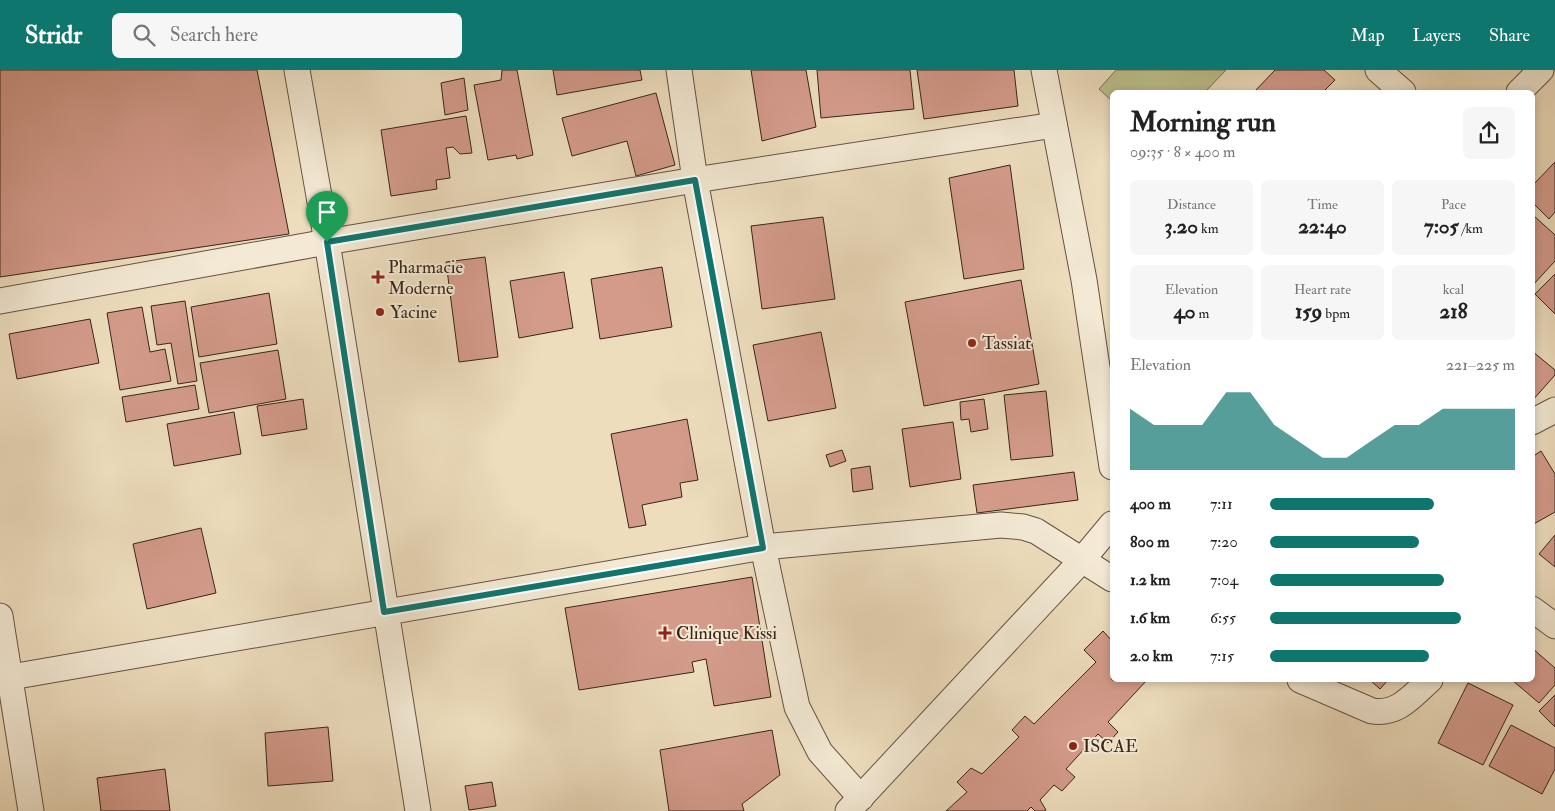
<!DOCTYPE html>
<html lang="en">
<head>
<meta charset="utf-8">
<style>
  :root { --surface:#fff; --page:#f6f6f6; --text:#222; --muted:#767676; --accent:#0f766e }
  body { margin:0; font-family:"IM FELL Double Pica",serif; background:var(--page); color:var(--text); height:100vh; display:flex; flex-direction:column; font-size:19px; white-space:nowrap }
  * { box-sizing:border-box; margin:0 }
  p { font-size:16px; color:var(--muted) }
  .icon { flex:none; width:28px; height:28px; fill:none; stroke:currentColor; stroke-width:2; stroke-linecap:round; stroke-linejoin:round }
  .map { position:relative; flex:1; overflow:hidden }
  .side { position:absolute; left:1110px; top:20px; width:425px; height:592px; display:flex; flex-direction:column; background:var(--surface); border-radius:8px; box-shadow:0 2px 8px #0003 }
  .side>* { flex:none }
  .pin { position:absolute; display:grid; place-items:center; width:42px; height:42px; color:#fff; margin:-51px -21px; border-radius:50% 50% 50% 0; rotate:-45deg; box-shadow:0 0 5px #0007 }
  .pin .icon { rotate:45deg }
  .round { display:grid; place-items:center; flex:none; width:52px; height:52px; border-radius:8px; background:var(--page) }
  .summary { display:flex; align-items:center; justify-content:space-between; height:85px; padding:0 20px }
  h1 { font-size:28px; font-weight:800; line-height:38px }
  .stats { display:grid; grid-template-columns:repeat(3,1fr); gap:8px; height:85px; padding:5px 20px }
  .stats div { display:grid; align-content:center; border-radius:8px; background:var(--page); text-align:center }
  .stats b { font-size:21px; font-weight:800 }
  .stats small { font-size:14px; font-weight:400 }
  .stats p { font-size:14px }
  .chart { height:140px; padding:10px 20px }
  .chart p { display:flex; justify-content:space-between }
  .chart svg { width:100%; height:90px; margin-top:5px; fill:var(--accent); opacity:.7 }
  ul { padding:0 20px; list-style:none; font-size:16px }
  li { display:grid; grid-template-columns:80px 60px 1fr; align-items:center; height:38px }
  li i { height:12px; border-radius:6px; background:var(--accent) }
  header { display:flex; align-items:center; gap:30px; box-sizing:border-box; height:70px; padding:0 25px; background:var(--accent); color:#fff }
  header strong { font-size:24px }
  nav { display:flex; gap:28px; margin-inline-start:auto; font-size:18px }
  .search { width:350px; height:45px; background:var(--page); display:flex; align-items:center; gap:12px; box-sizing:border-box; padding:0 18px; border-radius:8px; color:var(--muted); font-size:19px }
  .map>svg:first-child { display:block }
  .pitch { fill:#bcc08e; stroke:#7a7254 }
  .building { fill:#d49b8b; stroke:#39251a }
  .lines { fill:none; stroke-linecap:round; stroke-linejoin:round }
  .minor-casing { stroke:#665343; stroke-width:27 }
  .minor { stroke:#f3e9d4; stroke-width:25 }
  .route-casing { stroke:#fff; stroke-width:10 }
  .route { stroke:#0f766e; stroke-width:6 }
  .poi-dot { fill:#8f2418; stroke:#f3e9d4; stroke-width:2 }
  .labels { text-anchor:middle; stroke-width:4; stroke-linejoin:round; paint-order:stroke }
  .poi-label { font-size:18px; fill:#39251a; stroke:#f3e9d4; text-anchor:start }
</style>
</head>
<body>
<header>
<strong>Stridr</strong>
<div class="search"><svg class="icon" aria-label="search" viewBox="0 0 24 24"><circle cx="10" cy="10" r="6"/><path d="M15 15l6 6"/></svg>Search here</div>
<nav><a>Map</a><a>Layers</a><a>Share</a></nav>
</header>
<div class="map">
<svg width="1555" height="741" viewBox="0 0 1555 741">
  <rect width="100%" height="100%" fill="#edddbd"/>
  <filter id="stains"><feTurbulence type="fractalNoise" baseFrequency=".004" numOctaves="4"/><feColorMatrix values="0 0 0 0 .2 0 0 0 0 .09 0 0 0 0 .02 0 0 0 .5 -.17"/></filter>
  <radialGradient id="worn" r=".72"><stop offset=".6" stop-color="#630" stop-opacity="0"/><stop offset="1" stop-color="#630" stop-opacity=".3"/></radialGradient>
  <path class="pitch" d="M 1116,0 L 1226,0 L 1205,22 L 1112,22 L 1112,31 L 1099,19 Z"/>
  <g class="building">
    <path d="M 0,0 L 257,0 L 289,164 L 0,207 Z"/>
    <path d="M 502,0 L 517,0 L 533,85 L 517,89 L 516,85 L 488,90 L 474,15 L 501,10 Z"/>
    <path d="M 553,0 L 640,0 L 642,10 L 557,25 Z"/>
    <path d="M 751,0 L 806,0 L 816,57 L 762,71 Z"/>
    <path d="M 817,0 L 910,0 L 914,39 L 821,48 Z"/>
    <path d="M 917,0 L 1014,0 L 1018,36 L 924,49 Z"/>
    <path d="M 1275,0 L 1324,0 L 1335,10 L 1323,22 L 1254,22 Z"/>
    <path d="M 464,8 L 468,40 L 445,45 L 441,13 Z"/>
    <path d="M 656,23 L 675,95 L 636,106 L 627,71 L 572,86 L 562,48 Z"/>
    <path d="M 466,46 L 472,83 L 460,84 L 453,77 L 446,78 L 450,108 L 436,110 L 437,119 L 391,126 L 381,60 Z"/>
    <path d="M 1555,92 L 1555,142 L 1549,149 L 1532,132 L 1532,116 Z"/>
    <path d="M 1010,95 L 1024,199 L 964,209 L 949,108 Z"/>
    <path d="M 1534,146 L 1555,165 L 1555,191 L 1532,216 Z"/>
    <path d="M 823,147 L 835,229 L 762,239 L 751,156 Z"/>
    <path d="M 485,187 L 498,287 L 459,292 L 446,192 Z"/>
    <path d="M 662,197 L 672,257 L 600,269 L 591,209 Z"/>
    <path d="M 564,202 L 573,258 L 519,268 L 510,211 Z"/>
    <path d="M 1555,204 L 1555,244 L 1535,224 Z"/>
    <path d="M 1021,210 L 1039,314 L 924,336 L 905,232 Z"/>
    <path d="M 269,223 L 277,274 L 199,287 L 191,237 Z"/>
    <path d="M 185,231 L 197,311 L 178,314 L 171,273 L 157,275 L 151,236 Z"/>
    <path d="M 142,237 L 150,282 L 165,279 L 171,311 L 120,320 L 107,243 Z"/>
    <path d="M 90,249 L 99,293 L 17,309 L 9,264 Z"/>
    <path d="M 821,262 L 836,338 L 768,351 L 753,275 Z"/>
    <path d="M 278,280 L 286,329 L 209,343 L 200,293 Z"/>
    <path d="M 1532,281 L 1555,300 L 1555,305 L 1532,331 Z"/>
    <path d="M 195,315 L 199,339 L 126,352 L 122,327 Z"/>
    <path d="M 1046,321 L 1053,386 L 1011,390 L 1004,325 Z"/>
    <path d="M 303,329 L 307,359 L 262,366 L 257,336 Z"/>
    <path d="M 984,329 L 988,359 L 971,362 L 969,349 L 961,350 L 960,332 Z"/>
    <path d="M 234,342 L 241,384 L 174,396 L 167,354 Z"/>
    <path d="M 687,349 L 698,410 L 680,413 L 682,427 L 642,435 L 646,455 L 629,458 L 611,364 Z"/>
    <path d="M 953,352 L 961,409 L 910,417 L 902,359 Z"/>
    <path d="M 842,380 L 846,391 L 830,397 L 826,385 Z"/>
    <path d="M 1541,381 L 1555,404 L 1555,442 L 1532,455 L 1532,387 Z"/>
    <path d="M 870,396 L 873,419 L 853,422 L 851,399 Z"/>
    <path d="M 1074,402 L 1078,430 L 977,443 L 973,415 Z"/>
    <path d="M 201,458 L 216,523 L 147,539 L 133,474 Z"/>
    <path d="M 1555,465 L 1555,497 L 1539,484 Z"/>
    <path d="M 752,507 L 771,627 L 714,636 L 706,589 L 692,592 L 694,602 L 579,620 L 565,538 Z"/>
    <path d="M 1103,561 L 1112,571 L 1112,610 L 1147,610 L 1108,652 L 1118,662 L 1108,673 L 1098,664 L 1066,699 L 1075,707 L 1062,721 L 1054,715 L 1040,730 L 1046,740 L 1044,741 L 1035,741 L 1031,737 L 1027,741 L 946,741 L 967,722 L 957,712 L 971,698 L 982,704 L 1019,667 L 1012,660 L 1025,646 L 1034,654 L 1096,592 L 1084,580 Z"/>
    <path d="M 1532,578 L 1555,598 L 1555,615 L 1539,633 L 1512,610 L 1532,610 Z"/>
    <path d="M 1370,610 L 1388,610 L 1380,619 Z"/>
    <path d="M 1468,613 L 1513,635 L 1483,695 L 1438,673 Z"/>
    <path d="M 1555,625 L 1555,657 L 1539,641 Z"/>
    <path d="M 1511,655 L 1555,678 L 1555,699 L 1542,724 L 1489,696 Z"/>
    <path d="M 328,657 L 333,711 L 268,716 L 265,663 Z"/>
    <path d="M 772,660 L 780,705 L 742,734 L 744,741 L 669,741 L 660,680 Z"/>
    <path d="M 165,699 L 170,741 L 101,741 L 97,708 Z"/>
    <path d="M 492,712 L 496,736 L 469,740 L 465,716 Z"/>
  </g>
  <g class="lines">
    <g class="minor-casing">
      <g id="minor">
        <path d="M 297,0 L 327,172 L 418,741"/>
        <path d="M 679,0 L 695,110 L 763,477 L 797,637 L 820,682 L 861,728"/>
        <path d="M 1044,0 L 1084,210 L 1112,397"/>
        <path d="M 1378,0 L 1403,22"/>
        <path d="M 1519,22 L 1541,0"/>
        <path d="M 0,231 L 327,172 L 695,110 L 1054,55"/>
        <path d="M 1532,352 L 1555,340"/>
        <path d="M 1532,539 L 1555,556"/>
        <path d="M 0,546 L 31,741"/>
        <path d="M 11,607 L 763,477 L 1001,455 L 1023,457 L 1036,461 L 1112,509"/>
        <path d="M 1300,610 L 1372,641 C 1398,645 1412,626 1430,610"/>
        <path d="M 848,741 L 1082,490 L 1112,454"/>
      </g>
    </g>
    <use href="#minor" class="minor"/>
  </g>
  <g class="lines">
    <g class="route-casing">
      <path id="route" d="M 695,110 L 763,478 L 384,542 L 327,172 Z"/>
    </g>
    <use href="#route" class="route"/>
  </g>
  <g class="poi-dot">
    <path d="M375.5 199.5h5v5h5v5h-5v5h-5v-5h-5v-5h5z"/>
    <circle cx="380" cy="242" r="5"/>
    <circle cx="972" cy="273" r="5"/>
    <path d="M662.5 555.5h5v5h5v5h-5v5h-5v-5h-5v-5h5z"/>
    <circle cx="1073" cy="676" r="5"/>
  </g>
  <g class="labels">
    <g class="poi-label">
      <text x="388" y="203">Pharmacie<tspan x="388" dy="21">Moderne</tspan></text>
      <text x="390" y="248">Yacine</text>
      <text x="982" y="279">Tassiat</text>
      <text x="676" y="569">Clinique Kissi</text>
      <text x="1083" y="682">ISCAE</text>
    </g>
  </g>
  <rect width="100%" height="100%" filter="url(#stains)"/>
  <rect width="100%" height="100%" fill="url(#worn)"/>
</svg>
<div class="pin" style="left:327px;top:172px;background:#1e9e55"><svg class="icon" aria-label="arrive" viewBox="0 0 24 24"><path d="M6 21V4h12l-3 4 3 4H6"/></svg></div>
<section class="side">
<div class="summary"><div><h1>Morning run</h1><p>09:35 · 8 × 400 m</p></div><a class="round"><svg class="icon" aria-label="share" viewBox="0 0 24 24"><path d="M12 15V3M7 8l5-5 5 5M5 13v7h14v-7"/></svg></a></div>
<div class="stats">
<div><p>Distance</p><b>3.20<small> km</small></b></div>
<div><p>Time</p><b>22:40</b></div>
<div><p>Pace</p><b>7:05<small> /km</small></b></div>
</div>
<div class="stats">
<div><p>Elevation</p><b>40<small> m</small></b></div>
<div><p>Heart rate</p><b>159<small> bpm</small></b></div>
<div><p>kcal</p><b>218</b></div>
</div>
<div class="chart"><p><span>Elevation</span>221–225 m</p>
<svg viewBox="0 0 160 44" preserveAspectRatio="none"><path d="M0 44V14L10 22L20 22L30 22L40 6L50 6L60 22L70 30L80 38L90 38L100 30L110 22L120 22L130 14L140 14L150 14L160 14V44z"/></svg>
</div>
<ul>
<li><b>400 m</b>7:11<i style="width:67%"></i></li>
<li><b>800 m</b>7:20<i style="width:61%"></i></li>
<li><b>1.2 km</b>7:04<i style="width:71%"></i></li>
<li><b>1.6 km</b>6:55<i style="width:78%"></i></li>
<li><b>2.0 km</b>7:15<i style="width:65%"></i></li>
</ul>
</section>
</div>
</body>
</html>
